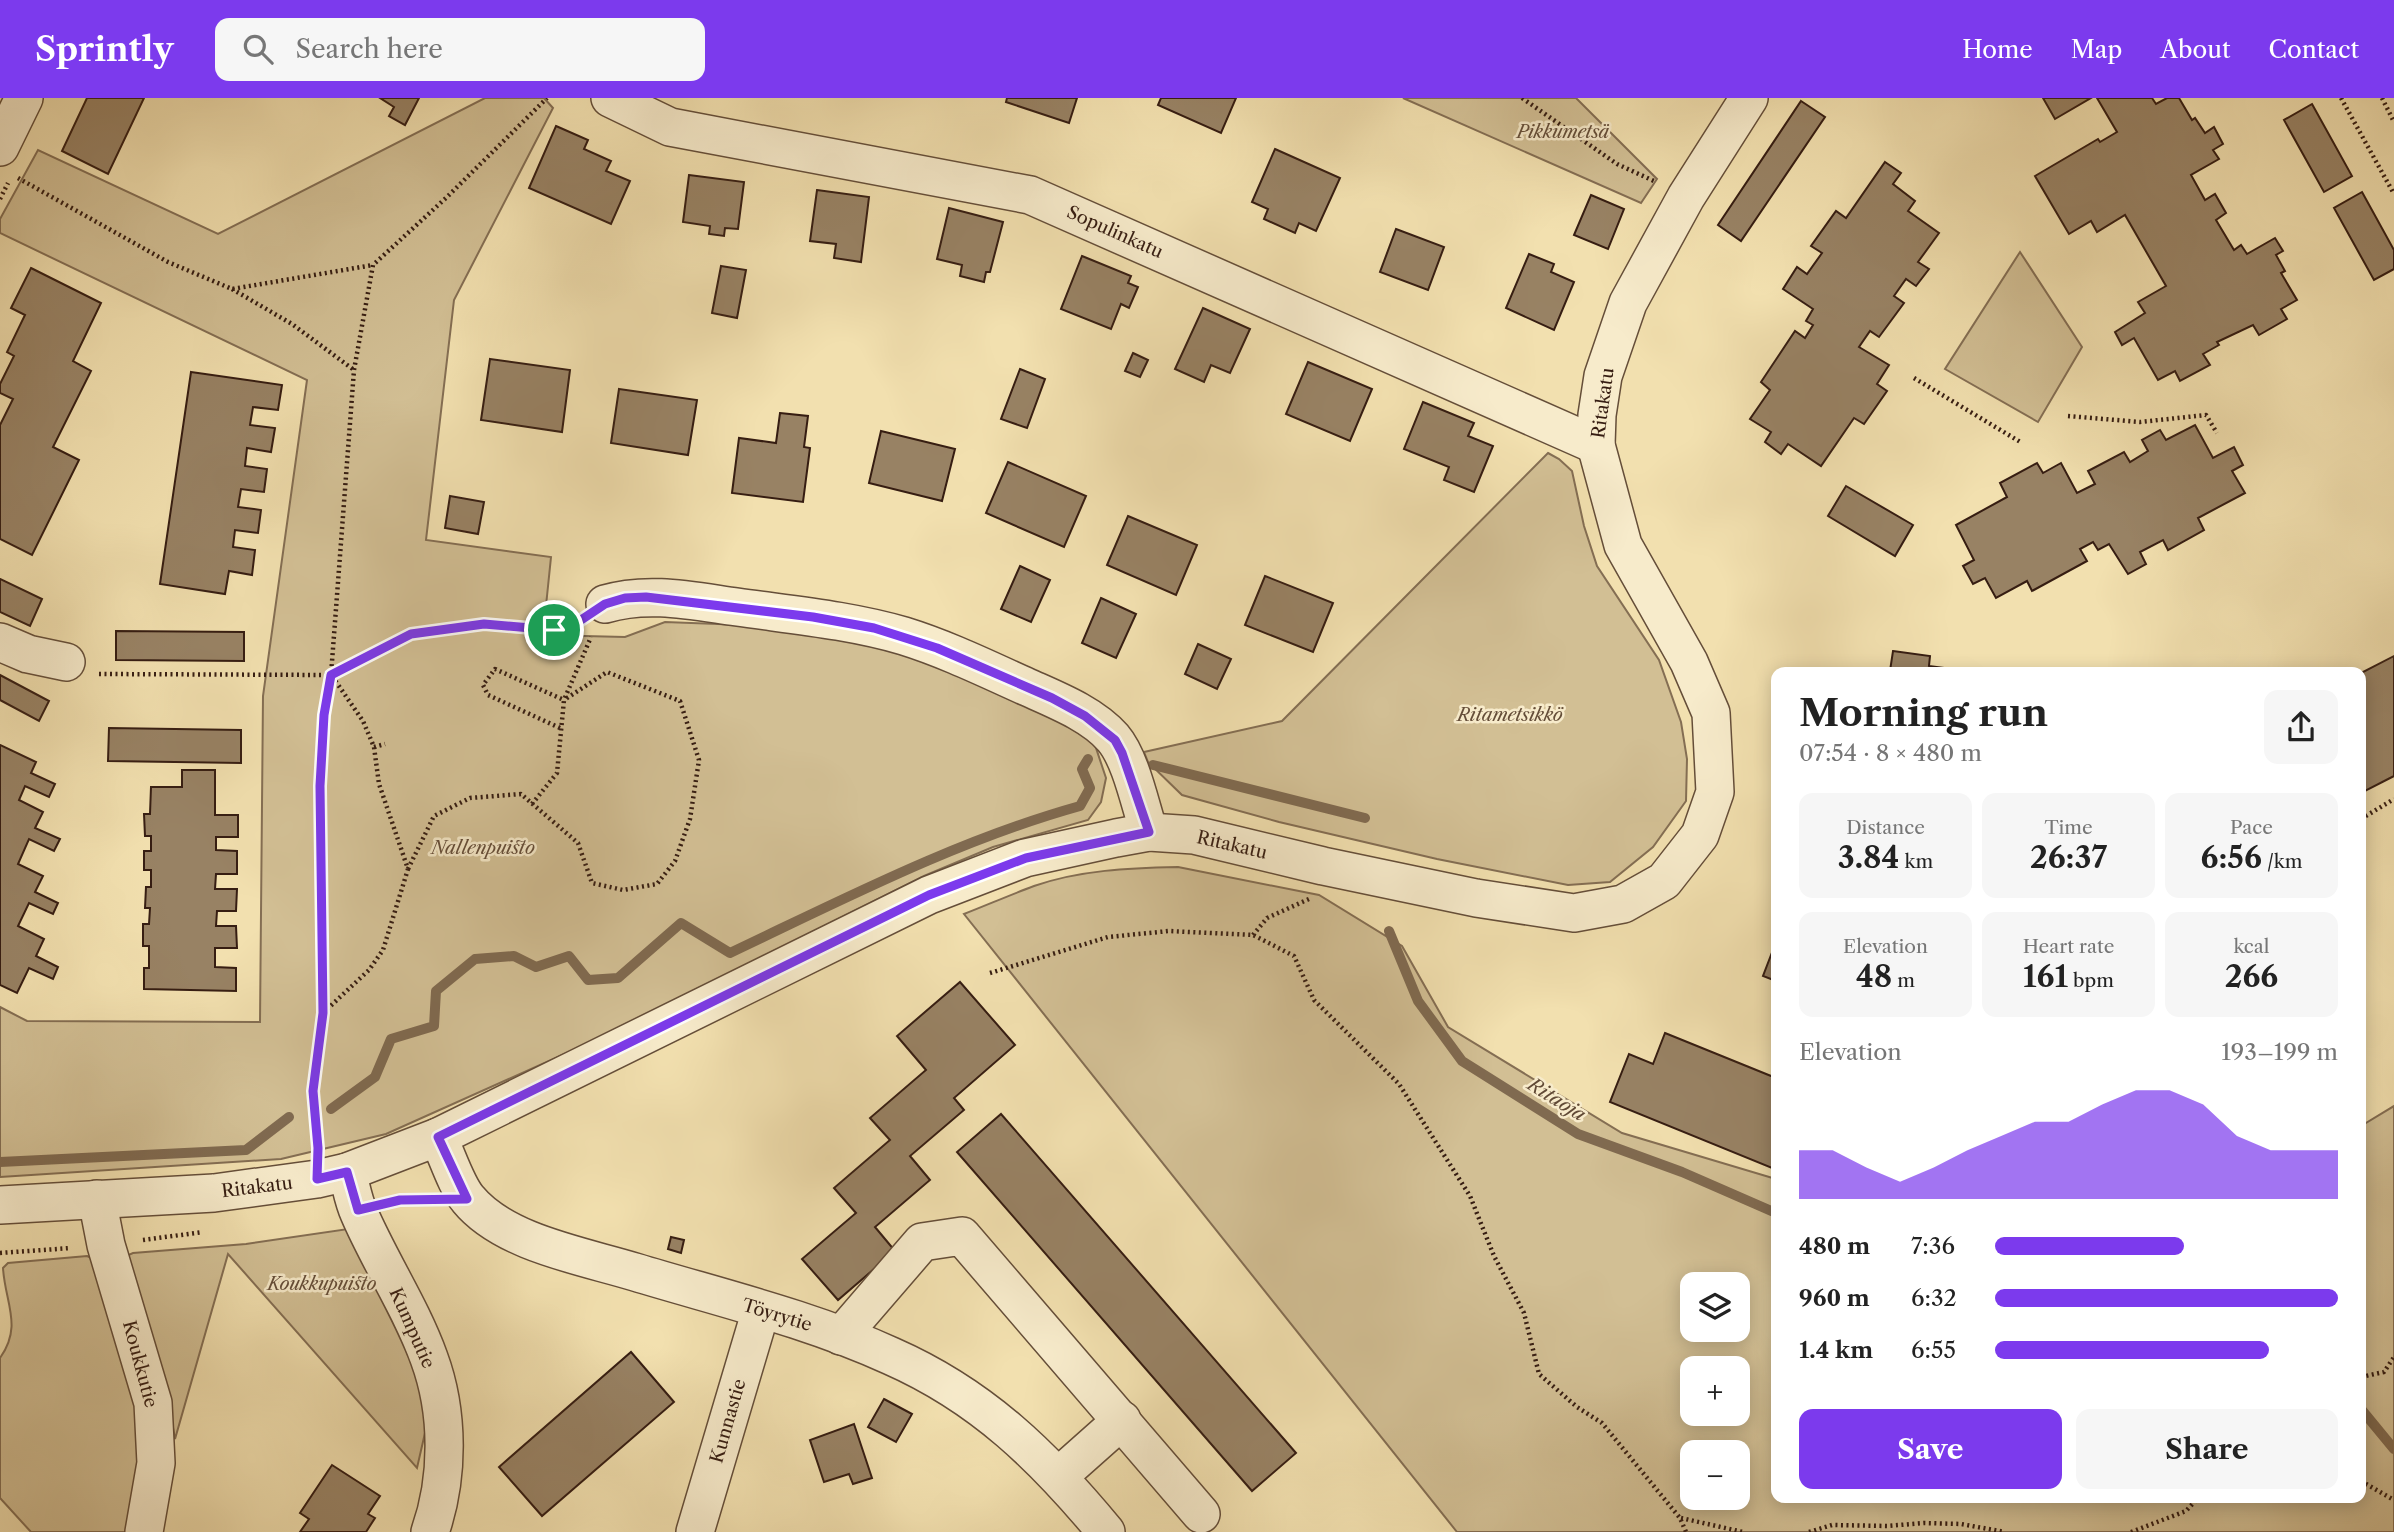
<!DOCTYPE html>
<html lang="en">
<head>
<meta charset="utf-8">
<style>
  :root { --surface:#fff; --page:#f6f6f6; --text:#222; --muted:#767676; --accent:#7c3aed }
  body { margin:0; font-family:"Libre Caslon Text",serif; background:var(--page); color:var(--text); height:100vh; display:flex; flex-direction:column; font-size:26px; white-space:nowrap }
  * { box-sizing:border-box; margin:0 }
  p { font-size:23px; color:var(--muted) }
  .icon { flex:none; width:38px; height:38px; fill:none; stroke:currentColor; stroke-width:2; stroke-linecap:round; stroke-linejoin:round }
  .map { position:relative; flex:1; overflow:hidden }
  .side { position:absolute; left:1771px; top:569px; width:595px; height:836px; display:flex; flex-direction:column; background:var(--surface); border-radius:14px; box-shadow:0 4px 18px #0003 }
  .side>* { flex:none }
  .tools { position:absolute; left:1680px; top:1174px; display:grid; gap:14px }
  .tools a { display:grid; place-items:center; width:70px; height:70px; border-radius:14px; background:var(--surface); box-shadow:0 4px 18px #0003; font-size:35px }
  .pin { position:absolute; display:grid; place-items:center; width:60px; height:60px; color:#fff; margin:-30px; border:4px solid #fff; border-radius:50%; box-shadow:0 2px 7px #0007 }
  .round { display:grid; place-items:center; flex:none; width:74px; height:74px; border-radius:14px; background:var(--page) }
  .headline { display:flex; align-items:center; justify-content:space-between; height:119px; padding:0 28px }
  h1 { font-size:38px; font-weight:800; line-height:52px }
  .figures { display:grid; grid-template-columns:repeat(3,1fr); gap:10px; height:119px; padding:7px 28px }
  .figures div { display:grid; align-content:center; border-radius:14px; background:var(--page); text-align:center }
  .figures b { font-size:30px; font-weight:800 }
  .figures small { font-size:19px; font-weight:400 }
  .figures p { font-size:19px }
  .chart { height:196px; padding:14px 28px }
  .chart p { display:flex; justify-content:space-between }
  .chart svg { width:100%; height:126px; margin-top:7px; fill:var(--accent); opacity:.7 }
  .cta { display:flex; gap:14px; margin-top:auto; padding:14px 28px }
  .cta a { flex:1; height:80px; border-radius:14px; background:var(--accent); color:#fff; font-size:28px; font-weight:800; line-height:80px; text-align:center }
  .cta a+a { background:var(--page); color:var(--text) }
  ul { padding:0 28px; list-style:none; font-size:23px }
  li { display:grid; grid-template-columns:112px 84px 1fr; align-items:center; height:52px }
  li i { height:18px; border-radius:9px; background:var(--accent) }
  header { display:flex; align-items:center; gap:42px; box-sizing:border-box; height:98px; padding:0 35px; background:var(--accent); color:#fff }
  header strong { font-size:33px }
  nav { display:flex; gap:38px; margin-inline-start:auto; font-size:24px }
  .search { width:490px; height:63px; background:var(--page); display:flex; align-items:center; gap:18px; box-sizing:border-box; padding:0 24px; border-radius:14px; color:var(--muted); font-size:26px }
  .map>svg:first-child { display:block }
  .green { fill:#d2bf94; stroke:#846e53; stroke-width:2; fill-rule:evenodd }
  .lines { fill:none; stroke-linecap:round; stroke-linejoin:round }
  .stream { stroke:#806a50; stroke-width:10 }
  .building { fill:#988264; stroke:#361d12; stroke-width:2 }
  .minor-casing { stroke:#654e39; stroke-width:40 }
  .path { stroke:#361d12; stroke-width:4.5; stroke-dasharray:2 3.5; stroke-linecap:butt }
  .minor { stroke:#f7ebcb; stroke-width:37 }
  .route-casing { stroke:#fff; stroke-width:14 }
  .route { stroke:#7c3aed; stroke-width:9 }
  .labels { text-anchor:middle; stroke-width:5; stroke-linejoin:round; paint-order:stroke }
  .park-label { font-size:18px; font-style:italic; fill:#654e39; stroke:#f7ebcb }
  .street-label { font-size:18px; fill:#361d12; stroke:#f7ebcb }
  .water-label { font-size:19px; font-style:italic; fill:#614a36; stroke:#f7ebcb }
</style>
</head>
<body>
<header>
<strong>Sprintly</strong>
<div class="search"><svg class="icon" aria-label="search" viewBox="0 0 24 24"><circle cx="10" cy="10" r="6"/><path d="M15 15l6 6"/></svg>Search here</div>
<nav><a>Home</a><a>Map</a><a>About</a><a>Contact</a></nav>
</header>
<div class="map">
<svg width="2394" height="1434" viewBox="0 0 2394 1434">
  <rect width="100%" height="100%" fill="#f2e0af"/>
  <filter id="stains"><feTurbulence type="fractalNoise" baseFrequency=".00286" numOctaves="4"/><feColorMatrix values="0 0 0 0 .2 0 0 0 0 .09 0 0 0 0 .02 0 0 0 .5 -.17"/></filter>
  <radialGradient id="worn" r=".72"><stop offset=".6" stop-color="#630" stop-opacity="0"/><stop offset="1" stop-color="#630" stop-opacity=".3"/></radialGradient>
  <g class="green">
    <path d="M 485,0 L 544,0 L 553,10 L 454,202 L 426,442 L 551,459 L 543,537 L 625,539 L 665,524 L 771,528 L 879,549 L 956,573 L 1039,612 L 1094,644 L 1106,680 L 1101,704 L 1088,722 L 993,749 L 924,778 L 618,932 L 386,1036 L 281,1061 L 0,1079 L 0,909 L 27,923 L 260,924 L 263,598 L 307,282 L 0,135 L 0,121 L 38,52 L 218,136 Z"/>
    <path d="M 1403,0 L 1576,0 L 1657,81 L 1641,105 Z"/>
    <path d="M 2020,154 L 2082,249 L 2038,324 L 1945,271 Z"/>
    <path d="M 1548,355 L 1559,361 L 1572,373 L 1584,428 L 1597,468 L 1659,562 L 1681,624 L 1687,661 L 1686,703 L 1653,749 L 1610,784 L 1568,787 L 1437,761 L 1279,724 L 1182,697 L 1148,664 L 1144,654 L 1282,623 Z"/>
    <path d="M 1178,769 L 1319,797 L 1402,848 L 1448,929 L 1622,1035 L 1776,1081 L 1776,1400 L 2361,1400 L 2361,1028 L 2394,1008 L 2394,1434 L 1457,1434 L 964,816 C 987,807 1010,797 1034,788 C 1080,772 1129,770 1178,769 ZM 1692,1186 L 1738,1186 L 1738,1232 L 1692,1232 ZM 1738,1270 L 1738,1316 L 1692,1316 L 1692,1270 ZM 1738,1354 L 1738,1400 L 1692,1400 L 1692,1354 Z"/>
    <path d="M 348,1131 L 397,1217 L 430,1313 L 417,1370 L 228,1156 L 175,1341 L 165,1284 L 124,1159 L 133,1155 L 246,1146 Z"/>
    <path d="M 87,1158 L 94,1161 L 130,1272 L 141,1349 L 131,1434 L 31,1434 L 0,1400 L 0,1260 C 23,1228 5,1205 3,1170 L 8,1165 Z"/>
  </g>
  <g class="lines">
    <g class="stream">
      <path d="M 1153,667 L 1365,720"/>
      <path d="M 1389,833 L 1418,903 L 1462,963 L 1578,1036 L 1682,1074 L 1776,1115"/>
      <path d="M 331,1011 L 375,979 L 391,941 L 434,928 L 436,893 L 475,861 L 514,858 L 536,869 L 569,858 L 588,882 L 618,880 L 681,825 L 730,855 C 844,801 958,742 1080,708 L 1090,690 L 1082,671 L 1088,661"/>
      <path d="M 0,1064 L 246,1052 L 289,1019"/>
      <path d="M 2361,1311 L 2394,1351"/>
    </g>
  </g>
  <g class="building">
    <path d="M 87,0 L 144,0 L 108,76 L 62,53 Z"/>
    <path d="M 380,0 L 419,0 L 405,27 L 389,18 L 394,9 Z"/>
    <path d="M 1007,0 L 1077,0 L 1069,25 L 1006,4 Z"/>
    <path d="M 1161,0 L 1236,0 L 1221,35 L 1158,7 Z"/>
    <path d="M 2043,0 L 2091,0 L 2055,21 Z"/>
    <path d="M 2097,0 L 2152,0 L 2156,6 L 2167,0 L 2179,0 L 2192,22 L 2195,20 L 2205,35 L 2214,29 L 2223,46 L 2213,52 L 2219,61 L 2191,77 L 2205,102 L 2215,96 L 2226,115 L 2216,122 L 2234,152 L 2241,147 L 2247,156 L 2275,140 L 2283,153 L 2276,157 L 2285,173 L 2281,175 L 2297,202 L 2281,211 L 2287,221 L 2259,237 L 2253,227 L 2217,244 L 2219,247 L 2203,256 L 2210,267 L 2180,283 L 2175,273 L 2158,282 L 2134,240 L 2122,247 L 2115,234 L 2145,215 L 2138,204 L 2166,188 L 2125,117 L 2097,134 L 2091,123 L 2069,136 L 2035,78 L 2098,41 L 2100,44 L 2117,34 Z"/>
    <path d="M 1801,3 L 1825,19 L 1741,143 L 1718,127 Z"/>
    <path d="M 2312,6 L 2352,78 L 2324,94 L 2284,22 Z"/>
    <path d="M 556,28 L 588,42 L 584,51 L 611,63 L 606,73 L 630,83 L 611,126 L 529,90 Z"/>
    <path d="M 1275,51 L 1340,80 L 1316,133 L 1299,125 L 1295,135 L 1264,121 L 1268,111 L 1252,104 Z"/>
    <path d="M 1885,64 L 1901,75 L 1893,86 L 1915,103 L 1908,113 L 1939,135 L 1918,164 L 1929,171 L 1916,188 L 1906,181 L 1894,198 L 1904,205 L 1879,239 L 1870,233 L 1859,249 L 1889,267 L 1877,286 L 1887,293 L 1864,326 L 1854,320 L 1821,368 L 1788,346 L 1781,356 L 1765,344 L 1771,334 L 1750,321 L 1770,292 L 1761,284 L 1795,233 L 1805,240 L 1813,227 L 1806,223 L 1813,211 L 1783,191 L 1797,169 L 1807,176 L 1822,155 L 1811,148 L 1836,113 L 1846,120 Z"/>
    <path d="M 689,77 L 744,84 L 738,131 L 725,130 L 724,138 L 709,136 L 710,128 L 683,124 Z"/>
    <path d="M 817,92 L 869,99 L 861,164 L 834,160 L 836,146 L 810,143 Z"/>
    <path d="M 2362,94 L 2394,152 L 2394,171 L 2374,182 L 2334,110 Z"/>
    <path d="M 1591,97 L 1624,111 L 1608,151 L 1574,137 Z"/>
    <path d="M 949,110 L 1003,124 L 990,174 L 986,174 L 984,184 L 960,178 L 962,167 L 937,161 Z"/>
    <path d="M 1396,131 L 1444,149 L 1428,192 L 1380,174 Z"/>
    <path d="M 1529,156 L 1554,166 L 1551,174 L 1574,184 L 1554,232 L 1506,210 Z"/>
    <path d="M 1082,158 L 1131,178 L 1128,185 L 1138,189 L 1129,210 L 1121,206 L 1111,231 L 1061,211 Z"/>
    <path d="M 721,168 L 746,172 L 737,220 L 712,215 Z"/>
    <path d="M 31,170 L 101,205 L 73,263 L 91,273 L 53,349 L 79,362 L 32,457 L 0,441 L 0,327 L 13,301 L 0,295 L 0,286 L 14,258 L 7,254 L 25,217 L 11,210 Z"/>
    <path d="M 1203,210 L 1250,231 L 1230,275 L 1211,267 L 1204,284 L 1175,271 Z"/>
    <path d="M 1133,255 L 1148,262 L 1140,279 L 1125,273 Z"/>
    <path d="M 490,261 L 570,272 L 562,334 L 481,322 Z"/>
    <path d="M 1308,264 L 1372,291 L 1350,343 L 1286,316 Z"/>
    <path d="M 1020,271 L 1045,281 L 1027,330 L 1001,321 Z"/>
    <path d="M 191,274 L 282,287 L 278,312 L 253,309 L 250,327 L 275,330 L 271,354 L 247,350 L 245,368 L 267,371 L 264,394 L 241,391 L 238,409 L 261,412 L 258,435 L 235,432 L 233,449 L 255,452 L 252,477 L 229,473 L 225,496 L 160,486 Z"/>
    <path d="M 619,291 L 697,302 L 688,357 L 611,345 Z"/>
    <path d="M 1423,304 L 1474,325 L 1468,338 L 1493,348 L 1474,394 L 1444,382 L 1449,369 L 1404,351 Z"/>
    <path d="M 780,315 L 808,318 L 804,349 L 810,350 L 803,404 L 732,395 L 739,340 L 776,345 Z"/>
    <path d="M 2195,327 L 2213,360 L 2234,349 L 2243,367 L 2232,373 L 2245,395 L 2198,420 L 2204,432 L 2168,452 L 2163,442 L 2140,454 L 2146,466 L 2128,476 L 2109,446 L 2098,452 L 2093,444 L 2080,451 L 2087,463 L 2032,493 L 2027,483 L 1996,500 L 1985,480 L 1973,486 L 1963,468 L 1974,462 L 1956,427 L 2007,399 L 2000,385 L 2037,365 L 2043,375 L 2061,365 L 2077,395 L 2095,386 L 2088,373 L 2124,354 L 2130,364 L 2148,353 L 2142,342 L 2160,332 L 2166,342 Z"/>
    <path d="M 881,333 L 955,351 L 942,403 L 869,385 Z"/>
    <path d="M 1008,364 L 1086,398 L 1064,449 L 986,415 Z"/>
    <path d="M 1846,388 L 1913,427 L 1895,458 L 1828,418 Z"/>
    <path d="M 450,398 L 484,404 L 478,436 L 445,430 Z"/>
    <path d="M 1128,418 L 1197,447 L 1176,497 L 1107,467 Z"/>
    <path d="M 1020,468 L 1050,482 L 1031,524 L 1001,511 Z"/>
    <path d="M 1265,478 L 1333,505 L 1313,554 L 1245,527 Z"/>
    <path d="M 0,481 L 42,501 L 30,528 L 0,514 Z"/>
    <path d="M 1101,500 L 1136,516 L 1116,560 L 1082,545 Z"/>
    <path d="M 116,533 L 244,534 L 244,563 L 116,562 Z"/>
    <path d="M 1198,546 L 1231,561 L 1217,591 L 1185,576 Z"/>
    <path d="M 1893,553 L 1930,558 L 1929,568 L 1945,570 L 1944,574 L 1879,574 L 1879,572 L 1890,573 Z"/>
    <path d="M 2394,558 L 2394,678 L 2365,693 L 2361,685 L 2361,583 L 2363,582 L 2361,575 Z"/>
    <path d="M 0,577 L 49,603 L 39,623 L 0,602 Z"/>
    <path d="M 109,630 L 241,632 L 241,665 L 108,663 Z"/>
    <path d="M 0,647 L 36,664 L 31,675 L 55,686 L 49,699 L 25,688 L 19,702 L 43,714 L 35,730 L 60,741 L 54,753 L 29,741 L 18,766 L 43,778 L 35,794 L 58,805 L 53,816 L 29,805 L 18,828 L 44,841 L 36,858 L 58,869 L 53,881 L 29,870 L 17,895 L 0,887 Z"/>
    <path d="M 182,672 L 215,672 L 215,717 L 238,717 L 238,739 L 216,739 L 216,752 L 237,753 L 237,776 L 216,776 L 215,791 L 237,791 L 236,813 L 217,813 L 216,828 L 236,828 L 237,850 L 215,850 L 215,869 L 236,870 L 236,893 L 144,891 L 144,870 L 149,870 L 149,848 L 143,848 L 143,826 L 149,826 L 150,810 L 145,810 L 146,789 L 151,789 L 151,772 L 144,772 L 144,753 L 151,753 L 151,738 L 145,738 L 144,716 L 150,716 L 151,689 L 182,689 Z"/>
    <path d="M 1776,844 L 1776,883 L 1763,878 Z"/>
    <path d="M 960,884 L 1015,947 L 954,1000 L 964,1012 L 910,1058 L 930,1082 L 875,1129 L 895,1153 L 838,1202 L 802,1161 L 856,1115 L 834,1090 L 890,1042 L 870,1020 L 926,972 L 897,938 Z"/>
    <path d="M 1665,935 L 1776,980 L 1776,1059 L 1772,1070 L 1610,1004 L 1629,956 L 1653,966 Z"/>
    <path d="M 1001,1016 L 1296,1355 L 1252,1393 L 957,1054 Z"/>
    <path d="M 671,1139 L 684,1142 L 681,1155 L 668,1151 Z"/>
    <path d="M 631,1254 L 674,1304 L 542,1418 L 499,1369 Z"/>
    <path d="M 884,1301 L 912,1316 L 896,1344 L 868,1329 Z"/>
    <path d="M 854,1326 L 872,1380 L 853,1386 L 849,1376 L 824,1384 L 810,1342 Z"/>
    <path d="M 332,1367 L 380,1398 L 368,1416 L 375,1420 L 366,1434 L 300,1434 L 309,1421 L 300,1415 Z"/>
  </g>
  <g class="lines">
    <g class="minor-casing">
      <g id="minor">
        <path d="M 610,0 L 670,29 L 1030,97 L 1596,347"/>
        <path d="M 0,49 L 24,0"/>
        <path d="M 605,506 C 648,493 693,503 737,509 C 793,517 849,522 904,538 C 946,551 987,571 1027,589 C 1056,602 1092,616 1113,640 C 1131,661 1140,707 1149,734"/>
        <path d="M 0,544 L 28,556 L 66,564"/>
        <path d="M 438,1039 C 447,1057 456,1087 468,1101 C 504,1145 583,1158 635,1174 C 721,1200 810,1221 891,1258 C 982,1298 1044,1359 1106,1434"/>
        <path d="M 347,1074 C 351,1087 353,1102 359,1115 C 380,1164 411,1210 429,1260 C 449,1314 449,1380 430,1434"/>
        <path d="M 97,1101 L 106,1147 L 153,1305 L 156,1365 L 144,1434"/>
        <path d="M 0,1107 L 214,1095 L 317,1081 L 347,1074 L 438,1039 L 929,797 L 1025,760 L 1116,740 L 1149,734 L 1194,737 L 1323,768 L 1476,800 L 1574,815 L 1623,806 L 1664,783 L 1700,737 L 1715,694 L 1711,615 L 1689,564 L 1623,447 L 1596,347 L 1597,317 L 1603,278 L 1628,205 L 1686,99 L 1749,0"/>
        <path d="M 841,1238 L 922,1144 L 962,1138 L 1201,1416"/>
        <path d="M 1059,1378 L 1122,1322"/>
        <path d="M 695,1434 L 761,1212"/>
      </g>
    </g>
    <g class="path">
      <path d="M 1522,0 L 1617,66 L 1654,83"/>
      <path d="M 2341,0 L 2394,96"/>
      <path d="M 2382,0 L 2394,24"/>
      <path d="M 18,80 L 168,164 L 232,191 L 373,167"/>
      <path d="M 0,101 L 8,85"/>
      <path d="M 232,191 L 292,226 L 354,272"/>
      <path d="M 1914,280 L 2022,345"/>
      <path d="M 2068,318 L 2140,324 L 2206,317 L 2217,335"/>
      <path d="M 99,576 L 331,577 L 411,536 L 483,526 L 554,532 L 569,530 L 578,524"/>
      <path d="M 560,630 L 488,597 L 483,587 L 495,571 L 564,602"/>
      <path d="M 374,649 L 385,646"/>
      <path d="M 532,706 L 557,675 L 564,602 L 591,539"/>
      <path d="M 2361,721 L 2394,701"/>
      <path d="M 408,771 L 434,718 L 470,700 L 521,696 L 578,745 L 592,785 L 623,792 L 657,786 L 675,763 L 690,721 L 699,662 L 680,603 L 607,574 L 564,602"/>
      <path d="M 1253,837 L 1267,820 L 1309,801"/>
      <path d="M 990,875 L 1108,839 L 1169,833 L 1253,837 L 1294,858 L 1314,902 L 1399,986 L 1470,1098 L 1494,1158 L 1524,1215 L 1539,1276 L 1577,1309 L 1602,1325 L 1680,1420 L 1686,1434"/>
      <path d="M 323,915 L 369,872 L 383,852 L 408,771 L 379,686 L 374,649 L 363,623 L 332,578"/>
      <path d="M 317,1045 L 313,994 L 323,915 L 319,688 L 324,617 L 331,577 L 354,272 L 373,167 L 447,99 L 547,0"/>
      <path d="M 391,1104 L 428,1101"/>
      <path d="M 143,1142 L 203,1134"/>
      <path d="M 0,1155 L 71,1150"/>
      <path d="M 2361,1279 L 2384,1274 L 2394,1259"/>
      <path d="M 2361,1383 L 2394,1402"/>
      <path d="M 1681,1420 L 1743,1434"/>
      <path d="M 1809,1434 L 1832,1427 L 1887,1428 L 1924,1425 L 1961,1426 L 2005,1434"/>
      <path d="M 2131,1434 L 2186,1413 L 2198,1400"/>
    </g>
    <use href="#minor" class="minor"/>
  </g>
  <g class="lines">
    <g class="route-casing">
      <path id="route" d="M 646,499 L 813,519 L 874,530 L 937,550 L 1052,600 L 1085,618 L 1115,642 L 1122,655 L 1149,734 L 1026,760 L 929,797 L 438,1039 L 467,1101 L 400,1102 L 358,1112 L 347,1074 L 317,1081 L 318,1050 L 313,993 L 323,915 L 320,688 L 324,617 L 331,577 L 411,536 L 484,526 L 554,532 L 569,530 L 605,506 L 625,500 Z"/>
    </g>
    <use href="#route" class="route"/>
  </g>
  <g class="labels">
    <g class="park-label">
      <text x="1563" y="40">Pikkumetsä</text>
      <text x="1510" y="623">Ritametsikkö</text>
      <text x="483" y="756">Nallenpuisto</text>
      <text x="322" y="1192">Koukkupuisto</text>
    </g>
    <g class="street-label">
      <text transform="translate(1115 134) rotate(24)" y="6">Sopulinkatu</text>
      <text transform="translate(1603 305) rotate(-82)" y="6">Ritakatu</text>
      <text transform="translate(1232 747) rotate(13)" y="6">Ritakatu</text>
      <text transform="translate(257 1089) rotate(-7)" y="6">Ritakatu</text>
      <text transform="translate(777 1217) rotate(17)" y="6">Töyrytie</text>
      <text transform="translate(412 1230) rotate(66)" y="6">Kumputie</text>
      <text transform="translate(140 1266) rotate(75)" y="6">Koukkutie</text>
      <text transform="translate(728 1323) rotate(-74)" y="6">Kunnastie</text>
    </g>
    <g class="water-label">
      <text transform="translate(1557 1001) rotate(32)" y="7">Ritaoja</text>
    </g>
  </g>
  <rect width="100%" height="100%" filter="url(#stains)"/>
  <rect width="100%" height="100%" fill="url(#worn)"/>
</svg>
<div class="tools">
<a><svg class="icon" aria-label="layers" viewBox="0 0 24 24"><path d="M12 4l9 5-9 5-9-5zM3 14l9 5 9-5"/></svg></a>
<a>+</a>
<a>−</a>
</div>
<div class="pin" style="left:554px;top:532px;background:#1e9e55"><svg class="icon" aria-label="arrive" viewBox="0 0 24 24"><path d="M6 21V4h12l-3 4 3 4H6"/></svg></div>
<section class="side">
<div class="headline"><div><h1>Morning run</h1><p>07:54 · 8 × 480 m</p></div><a class="round"><svg class="icon" aria-label="share" viewBox="0 0 24 24"><path d="M12 15V3M7 8l5-5 5 5M5 13v7h14v-7"/></svg></a></div>
<div class="figures">
<div><p>Distance</p><b>3.84<small> km</small></b></div>
<div><p>Time</p><b>26:37</b></div>
<div><p>Pace</p><b>6:56<small> /km</small></b></div>
</div>
<div class="figures">
<div><p>Elevation</p><b>48<small> m</small></b></div>
<div><p>Heart rate</p><b>161<small> bpm</small></b></div>
<div><p>kcal</p><b>266</b></div>
</div>
<div class="chart"><p><span>Elevation</span>193–199 m</p>
<svg viewBox="0 0 160 44" preserveAspectRatio="none"><path d="M0 44V27L10 27L20 33L30 38L40 33L50 27L60 22L70 17L80 17L90 11L100 6L110 6L120 11L130 22L140 27L150 27L160 27V44z"/></svg>
</div>
<ul>
<li><b>480 m</b>7:36<i style="width:55%"></i></li>
<li><b>960 m</b>6:32<i style="width:100%"></i></li>
<li><b>1.4 km</b>6:55<i style="width:80%"></i></li>
</ul>
<div class="cta"><a>Save</a><a>Share</a></div>
</section>
</div>
</body>
</html>
